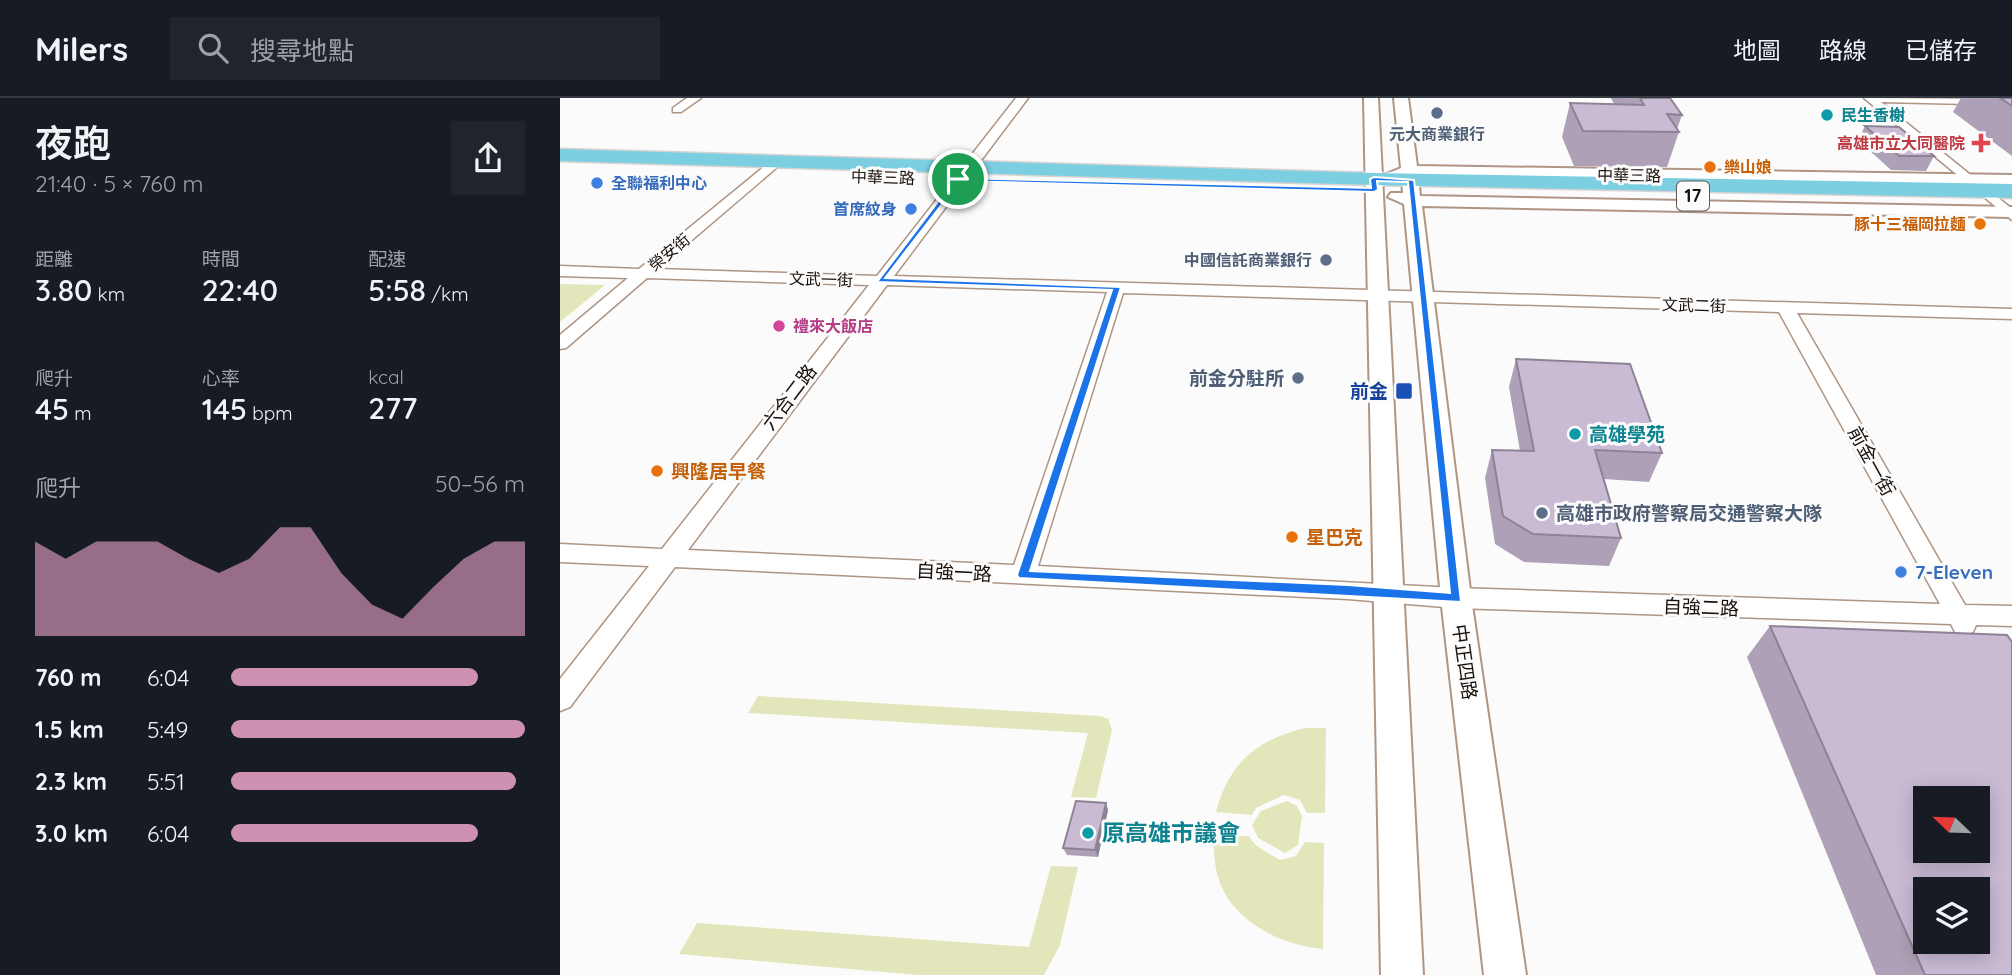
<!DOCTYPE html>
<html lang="zh-TW">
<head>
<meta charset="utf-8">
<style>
  :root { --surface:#171b24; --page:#20242c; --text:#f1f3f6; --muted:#9ea1a6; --line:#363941; --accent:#cf91b2 }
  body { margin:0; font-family:Quicksand,"Noto Sans TC",sans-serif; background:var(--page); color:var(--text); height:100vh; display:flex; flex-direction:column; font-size:26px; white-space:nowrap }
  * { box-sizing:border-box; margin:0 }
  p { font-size:23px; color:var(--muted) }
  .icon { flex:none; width:38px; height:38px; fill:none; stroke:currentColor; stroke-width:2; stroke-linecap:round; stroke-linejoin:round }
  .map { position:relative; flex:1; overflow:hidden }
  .panel { display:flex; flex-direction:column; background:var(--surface); width:560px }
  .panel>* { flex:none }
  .needle { width:46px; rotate:293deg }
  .controls { position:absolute; left:1353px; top:688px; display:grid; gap:14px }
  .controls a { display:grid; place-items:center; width:77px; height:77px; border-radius:0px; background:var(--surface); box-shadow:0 4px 18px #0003; font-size:35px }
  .pin { position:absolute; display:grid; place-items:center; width:60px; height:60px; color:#fff; margin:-30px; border:4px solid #fff; border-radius:50%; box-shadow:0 2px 7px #0007 }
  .round { display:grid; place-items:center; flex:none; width:74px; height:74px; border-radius:0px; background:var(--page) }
  .overview { display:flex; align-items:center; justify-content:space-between; height:119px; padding:0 35px }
  h1 { font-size:38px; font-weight:600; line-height:52px }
  .stats { display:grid; grid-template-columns:repeat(3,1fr); gap:10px; height:119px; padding:7px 35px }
  .stats div { display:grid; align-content:center }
  .stats b { font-size:30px; font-weight:600 }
  .stats small { font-size:19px; font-weight:400 }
  .stats p { font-size:19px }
  .chart { height:196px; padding:14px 35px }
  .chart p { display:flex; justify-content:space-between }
  .chart svg { width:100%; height:126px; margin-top:7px; fill:var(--accent); opacity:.7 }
  ul { padding:0 35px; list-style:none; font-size:23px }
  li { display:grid; grid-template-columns:112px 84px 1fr; align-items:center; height:52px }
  li i { height:18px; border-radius:9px; background:var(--accent) }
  header { display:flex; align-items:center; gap:42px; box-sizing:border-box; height:98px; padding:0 35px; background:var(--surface); border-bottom:2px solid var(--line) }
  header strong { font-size:33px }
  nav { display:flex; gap:38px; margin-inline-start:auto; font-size:24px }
  .search { width:490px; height:63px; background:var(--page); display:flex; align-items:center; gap:18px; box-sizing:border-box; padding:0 24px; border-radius:0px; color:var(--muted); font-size:26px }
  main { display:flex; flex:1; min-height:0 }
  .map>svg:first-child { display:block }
  .green { fill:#e3e6bb }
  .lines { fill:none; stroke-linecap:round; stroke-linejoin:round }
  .minor-casing { stroke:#ae9584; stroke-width:3 }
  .tertiary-casing { stroke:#ae9584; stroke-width:4 }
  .primary-casing { stroke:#d6d4d3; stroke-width:3 }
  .minor { fill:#fff; fill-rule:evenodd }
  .tertiary { fill:#fff; fill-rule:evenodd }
  .primary { fill:#7ccfe1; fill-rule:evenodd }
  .wall { fill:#aea1b7 }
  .shaded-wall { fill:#8d8395 }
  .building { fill:#cabbd5; stroke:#8d8395; stroke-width:2; fill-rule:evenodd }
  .route { fill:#1a73e8; stroke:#fff; stroke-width:2; fill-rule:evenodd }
  .service-dot { fill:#5c6f8a; stroke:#fbfbfb; stroke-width:2.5 }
  .culture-dot { fill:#0f9aa8; stroke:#fbfbfb; stroke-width:2.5 }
  .health-dot { fill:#e0444e; stroke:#fbfbfb; stroke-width:2.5 }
  .food-dot { fill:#e8710a; stroke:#fbfbfb; stroke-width:2.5 }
  .shop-dot { fill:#3f7fe0; stroke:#fbfbfb; stroke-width:2.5 }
  .hotel-dot { fill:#d1479c; stroke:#fbfbfb; stroke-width:2.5 }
  .transit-dot { fill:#1a4fb4; stroke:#fbfbfb; stroke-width:2.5 }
  .labels { text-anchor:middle; stroke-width:6; stroke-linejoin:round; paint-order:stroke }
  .far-culture-label { font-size:16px; font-weight:bold; fill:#0d838f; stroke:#fbfbfb; text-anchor:start }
  .far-service-label { font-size:16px; font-weight:bold; fill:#4e5e75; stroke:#fbfbfb }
  .far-health-label { font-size:16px; font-weight:bold; fill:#be3a42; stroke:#fbfbfb; text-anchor:end }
  .far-food-label { font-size:16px; font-weight:bold; fill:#c56008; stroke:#fbfbfb; text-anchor:start }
  .far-street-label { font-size:16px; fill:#19100a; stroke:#fbfbfb }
  .far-shop-label { font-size:16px; font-weight:bold; fill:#366cbe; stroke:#fbfbfb; text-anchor:start }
  .far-hotel-label { font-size:16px; font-weight:bold; fill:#b23c85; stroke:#fbfbfb; text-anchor:start }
  .shield { fill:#fbfbfb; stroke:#5d5652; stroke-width:2 }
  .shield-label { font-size:18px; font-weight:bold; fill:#19100a }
  .service-label { font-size:19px; font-weight:bold; fill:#4e5e75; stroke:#fbfbfb; text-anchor:end }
  .transit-label { font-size:19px; font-weight:bold; fill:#164399; stroke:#fbfbfb; text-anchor:end }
  .street-label { font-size:19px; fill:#19100a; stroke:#fbfbfb }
  .culture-label { font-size:19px; font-weight:bold; fill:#0d838f; stroke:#fbfbfb; text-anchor:start }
  .food-label { font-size:19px; font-weight:bold; fill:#c56008; stroke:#fbfbfb; text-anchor:start }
  .shop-label { font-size:19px; font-weight:bold; fill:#366cbe; stroke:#fbfbfb; text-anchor:start }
  .near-culture-label { font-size:23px; font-weight:bold; fill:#0d838f; stroke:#fbfbfb; text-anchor:start }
</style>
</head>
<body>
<header>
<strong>Milers</strong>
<div class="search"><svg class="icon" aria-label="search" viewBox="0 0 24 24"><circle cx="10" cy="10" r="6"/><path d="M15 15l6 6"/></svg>搜尋地點</div>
<nav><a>地圖</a><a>路線</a><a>已儲存</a></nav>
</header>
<main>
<section class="panel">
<div class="overview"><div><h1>夜跑</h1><p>21:40 · 5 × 760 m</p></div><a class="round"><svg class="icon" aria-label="share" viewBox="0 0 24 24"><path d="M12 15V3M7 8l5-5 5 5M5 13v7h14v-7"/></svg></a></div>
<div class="stats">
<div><p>距離</p><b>3.80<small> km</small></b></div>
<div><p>時間</p><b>22:40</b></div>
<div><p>配速</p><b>5:58<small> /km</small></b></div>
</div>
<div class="stats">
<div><p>爬升</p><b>45<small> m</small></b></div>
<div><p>心率</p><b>145<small> bpm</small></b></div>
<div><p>kcal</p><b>277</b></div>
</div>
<div class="chart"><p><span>爬升</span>50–56 m</p>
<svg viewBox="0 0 160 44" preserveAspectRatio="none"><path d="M0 44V11L10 17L20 11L30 11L40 11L50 17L60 22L70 17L80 6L90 6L100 22L110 33L120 38L130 27L140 17L150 11L160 11V44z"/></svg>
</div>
<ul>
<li><b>760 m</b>6:04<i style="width:84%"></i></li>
<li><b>1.5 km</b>5:49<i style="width:100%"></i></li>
<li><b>2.3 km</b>5:51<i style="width:97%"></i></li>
<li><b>3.0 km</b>6:04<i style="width:84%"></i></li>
</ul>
</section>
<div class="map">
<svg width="1452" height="877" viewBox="0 0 1452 877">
  <rect width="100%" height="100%" fill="#fbfbfb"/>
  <g class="green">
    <path d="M 0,186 L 45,187 L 0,224 Z"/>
    <path d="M 198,598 L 540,618 L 548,621 L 552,632 L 536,700 L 511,699 L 528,635 L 188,615 Z"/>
    <path d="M 745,630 L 766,630 L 765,715 L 747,715 L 740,702 L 724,697 L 696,710 L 692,717 L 656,714 C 669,665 696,642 745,630 Z"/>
    <path d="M 727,703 L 737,708 L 742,718 L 738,747 L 725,755 L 698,740 L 692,727 L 701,713 Z"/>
    <path d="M 653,738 L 689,738 C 695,750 709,755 720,762 L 736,758 L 745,744 L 764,745 L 763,851 C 721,847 673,824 659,782 C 654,768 654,753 653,738 Z"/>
    <path d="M 491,768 L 518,769 L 500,847 L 484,877 L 358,877 L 119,856 L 137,825 L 469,849 Z"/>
  </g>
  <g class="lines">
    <g class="minor-casing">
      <g id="minor">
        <path d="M 127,0 L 141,0 L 121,14 L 113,14 L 113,10 Z"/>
        <path d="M 456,0 L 468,0 L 334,178 L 1452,211 L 1452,221 L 1237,215 L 1405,507 L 1452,508 L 1452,528 L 1416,527 L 1413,534 L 1404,537 L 1395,534 L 1391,526 L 896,510 L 788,501 L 115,469 L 10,609 L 0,613 L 0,581 L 89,468 L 0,464 L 0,446 L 102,451 L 309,187 L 87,180 L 6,250 L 0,251 L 0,237 L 68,180 L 0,178 L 0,168 L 79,171 L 217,58 L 222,59 L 222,65 L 98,171 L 317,178 ZM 327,187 L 547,194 L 454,467 L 128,452 ZM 563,195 L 1219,214 L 1380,506 L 896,490 L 478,468 Z"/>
        <path d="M 1304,0 L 1452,1 L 1452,7 L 1321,4 L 1452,111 L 1452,122 Z"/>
      </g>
    </g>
    <g class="tertiary-casing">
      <g id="tertiary">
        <path d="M 804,0 L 818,0 L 863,877 L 821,877 Z"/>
        <path d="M 834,0 L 848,0 L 857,68 L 1452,77 L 1452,87 L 858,78 L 860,98 L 1452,109 L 1452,119 L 862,108 L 911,500 L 966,877 L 924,877 L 881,500 L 844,106 L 828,99 L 831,95 L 843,95 L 842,80 L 832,82 L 824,77 L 841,70 Z"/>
      </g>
    </g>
    <g class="primary-casing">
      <path id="primary" d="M 0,51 L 814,75 L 1452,86 L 1452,100 L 814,87 L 0,63 Z"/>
    </g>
    <use href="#minor" class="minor"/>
    <use href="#tertiary" class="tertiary"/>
    <use href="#primary" class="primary"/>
  </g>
  <g class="wall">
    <path d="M 1051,0 L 1110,0 L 1122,17 L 1117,31 L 1119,34 L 1107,69 L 1014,68 L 1002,39 L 1010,5 L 1054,6 Z"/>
    <path d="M 1401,0 L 1452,0 L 1452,58 L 1393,14 Z"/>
    <path d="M 1305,28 L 1374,58 L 1366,73 L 1331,72 L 1298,42 Z"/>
    <path d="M 956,261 L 1102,355 L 1089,384 L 1044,381 L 1061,440 L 1049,468 L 964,464 L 935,446 L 925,380 L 932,352 L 960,353 L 949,289 Z"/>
    <path d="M 1210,528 L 1452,877 L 1316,877 L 1187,559 Z"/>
    <path d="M 548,712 L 538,759 L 507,757 L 503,750 Z"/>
  </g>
  <path class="shaded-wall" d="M 546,705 L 548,712 L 538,759 L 535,752 Z"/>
  <g class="building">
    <path d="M 1080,0 L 1110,0 L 1122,17 L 1107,16 L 1119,34 L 1023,33 L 1010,5 L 1084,7 Z"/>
    <path d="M 1440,0 L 1452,0 L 1452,8 Z"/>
    <path d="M 1305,28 L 1339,29 L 1374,58 L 1339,58 Z"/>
    <path d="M 956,261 L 1070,266 L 1102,355 L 1035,352 L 1061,440 L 973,436 L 943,418 L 932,352 L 974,353 Z"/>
    <path d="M 1210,528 L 1447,537 L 1452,544 L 1452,877 L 1365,877 ZM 1365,700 L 1418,700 L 1418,752 L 1365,752 ZM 1365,791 L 1418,791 L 1418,844 L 1365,844 Z"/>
    <path d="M 516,703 L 546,705 L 535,752 L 503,750 Z"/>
  </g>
  <path class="route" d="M 814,79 L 854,82 L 901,504 L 459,480 L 457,477 L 552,192 L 317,184 L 396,80 L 811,90 L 810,81 ZM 400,83 L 814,94 L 818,92 L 817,83 L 848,84 L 890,495 L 788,487 L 470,473 L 561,189 L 325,180 Z"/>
  <g class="service-dot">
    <circle cx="877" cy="15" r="7"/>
    <circle cx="766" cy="162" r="7"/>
    <circle cx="738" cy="280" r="7"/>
    <circle cx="982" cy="415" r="7"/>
  </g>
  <g class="culture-dot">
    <circle cx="1267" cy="17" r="7"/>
    <circle cx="1015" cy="336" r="7"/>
    <circle cx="528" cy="735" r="7"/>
  </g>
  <path class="health-dot" d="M1417.5 34.5h7v7h7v7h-7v7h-7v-7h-7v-7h7z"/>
  <g class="food-dot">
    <circle cx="1150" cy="69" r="7"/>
    <circle cx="1420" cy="126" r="7"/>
    <circle cx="97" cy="373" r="7"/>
    <circle cx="732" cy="439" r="7"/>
  </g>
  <g class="shop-dot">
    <circle cx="37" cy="85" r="7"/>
    <circle cx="351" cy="111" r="7"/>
    <circle cx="1341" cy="474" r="7"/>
  </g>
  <circle class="hotel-dot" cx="219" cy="228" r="7"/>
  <rect class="transit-dot" x="835" y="284" width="18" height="18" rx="3.5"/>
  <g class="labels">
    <g class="far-culture-label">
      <text x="1281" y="23">民生香榭</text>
    </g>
    <g class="far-service-label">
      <text x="877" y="42">元大商業銀行</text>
      <text x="752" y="168" text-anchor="end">中國信託商業銀行</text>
    </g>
    <g class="far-health-label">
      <text x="1405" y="51">高雄市立大同醫院</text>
    </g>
    <g class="far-food-label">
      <text x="1164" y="75">樂山娘</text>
      <text x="1406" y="132" text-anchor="end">豚十三福岡拉麵</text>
    </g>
    <g class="far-street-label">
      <text transform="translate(1069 77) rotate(1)" y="6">中華三路</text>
      <text transform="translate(323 79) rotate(2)" y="6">中華三路</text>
      <text transform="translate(109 154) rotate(-40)" y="6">榮安街</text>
      <text transform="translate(261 181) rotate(2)" y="6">文武一街</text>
      <text transform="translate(1134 207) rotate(2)" y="6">文武二街</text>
    </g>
    <g class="far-shop-label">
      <text x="51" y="91">全聯福利中心</text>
      <text x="337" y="117" text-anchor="end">首席紋身</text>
    </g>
    <g class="far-hotel-label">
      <text x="233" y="234">禮來大飯店</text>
    </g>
    <rect class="shield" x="1117" y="83.5" width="32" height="29" rx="5"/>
    <g class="shield-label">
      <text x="1133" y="104">17</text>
    </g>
    <g class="service-label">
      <text x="724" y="287">前金分駐所</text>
      <text x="996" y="422" text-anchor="start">高雄市政府警察局交通警察大隊</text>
    </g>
    <g class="transit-label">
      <text x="828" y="300">前金</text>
    </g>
    <g class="street-label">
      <text transform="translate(229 299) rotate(-53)" y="7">六合二路</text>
      <text transform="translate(1312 363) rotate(61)" y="7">前金一街</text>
      <text transform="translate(394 474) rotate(3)" y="7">自強一路</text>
      <text transform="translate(1141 509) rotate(2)" y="7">自強二路</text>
      <text transform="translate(905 564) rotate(82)" y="7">中正四路</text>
    </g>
    <g class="culture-label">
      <text x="1029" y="343">高雄學苑</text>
    </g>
    <g class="food-label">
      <text x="111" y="380">興隆居早餐</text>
      <text x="746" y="446">星巴克</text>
    </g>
    <g class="shop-label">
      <text x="1355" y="481">7-Eleven</text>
    </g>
    <g class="near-culture-label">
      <text x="542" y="743">原高雄市議會</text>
    </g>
  </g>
</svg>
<div class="controls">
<a><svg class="needle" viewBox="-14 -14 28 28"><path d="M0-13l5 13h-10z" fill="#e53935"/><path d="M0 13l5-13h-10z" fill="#9ea1a6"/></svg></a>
<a><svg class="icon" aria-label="layers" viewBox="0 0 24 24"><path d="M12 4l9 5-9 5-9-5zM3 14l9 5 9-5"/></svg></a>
</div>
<div class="pin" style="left:398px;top:81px;background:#1e9e55"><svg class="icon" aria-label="arrive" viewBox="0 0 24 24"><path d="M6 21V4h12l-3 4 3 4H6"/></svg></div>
</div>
</main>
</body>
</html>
